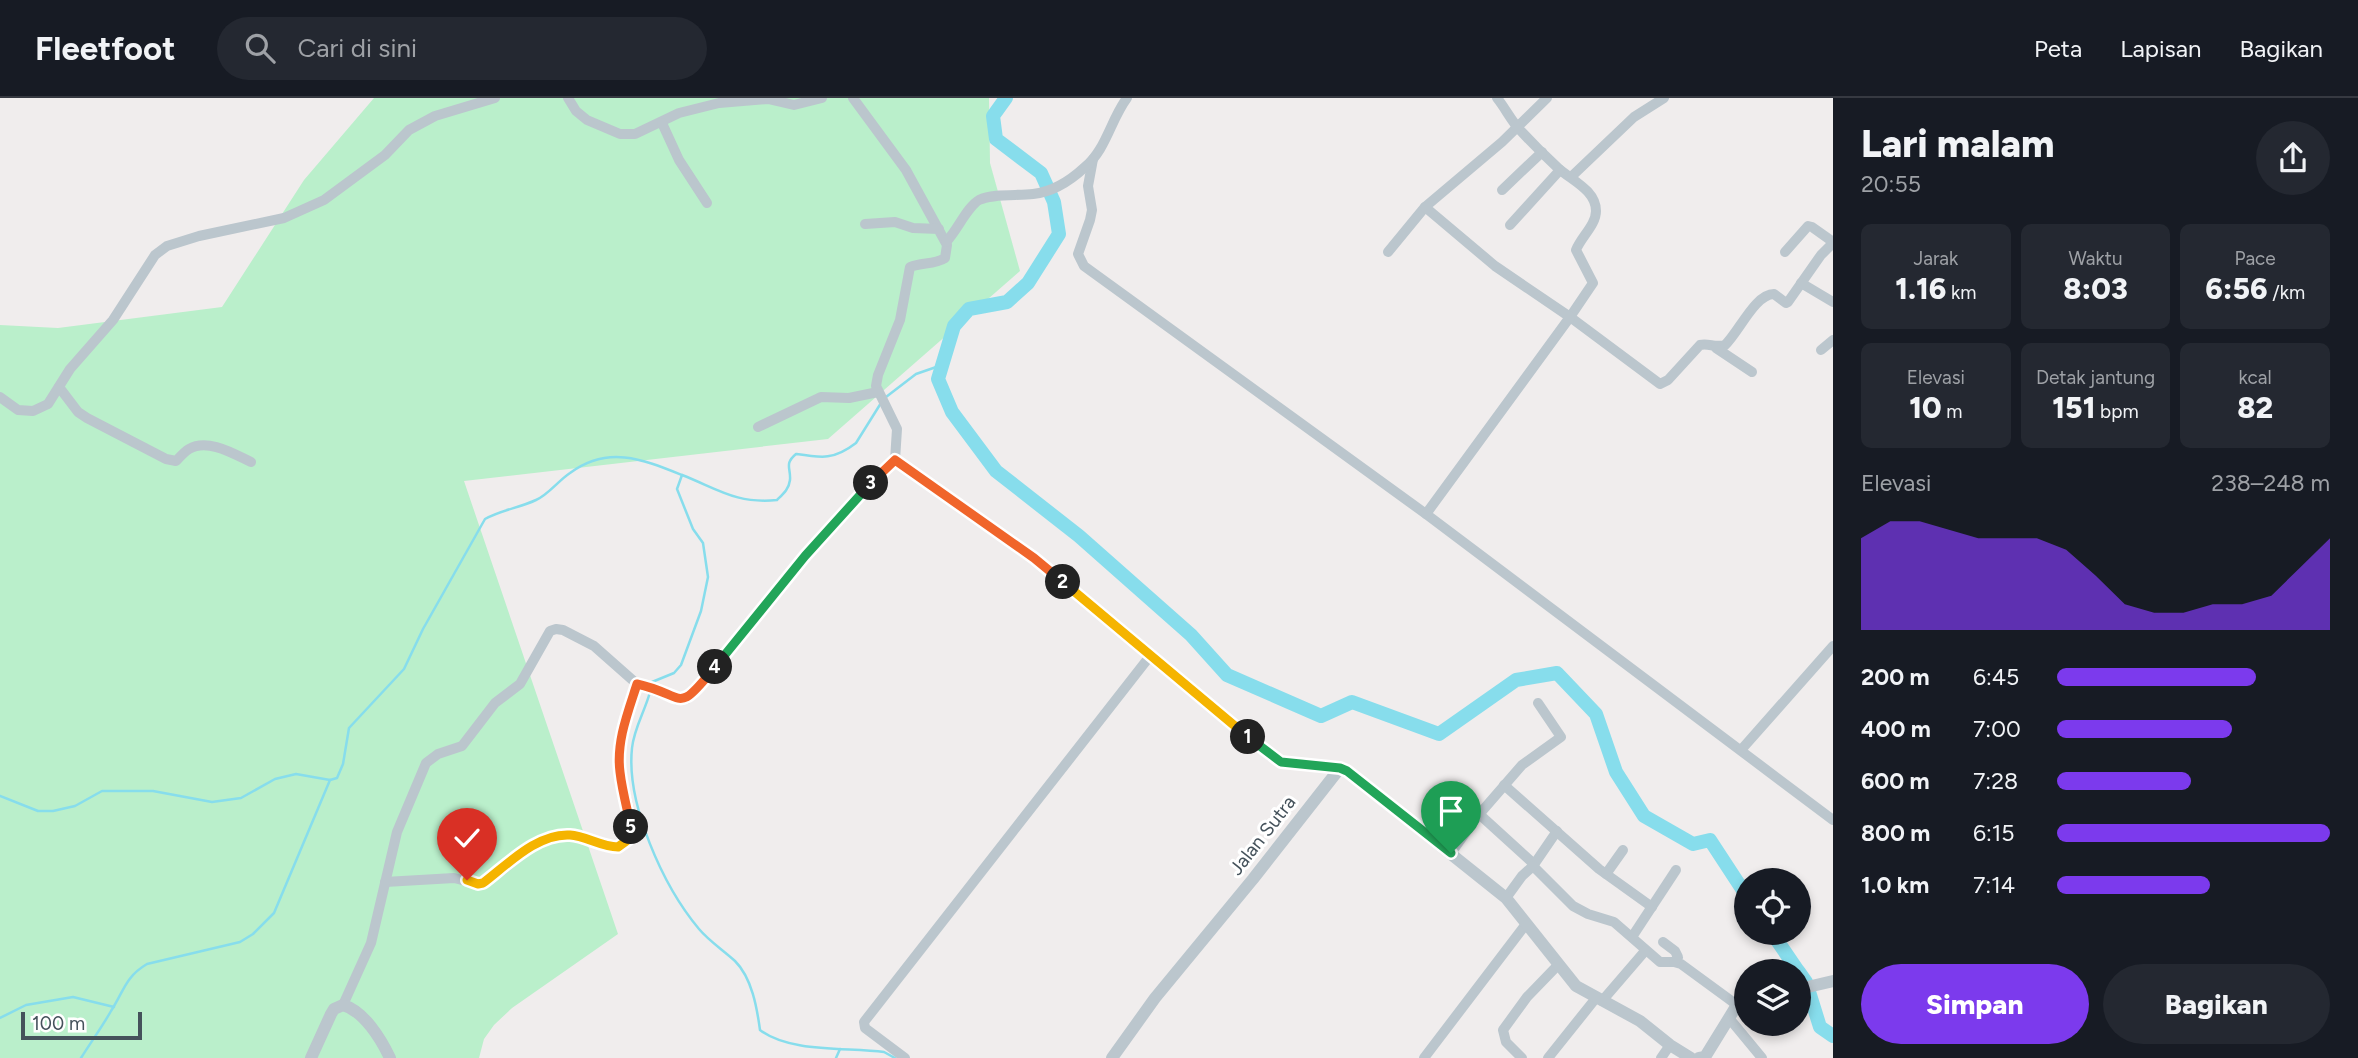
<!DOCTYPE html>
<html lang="id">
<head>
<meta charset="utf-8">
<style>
  :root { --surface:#171b24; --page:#242831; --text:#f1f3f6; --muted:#9ea1a6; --line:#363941; --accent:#7c3aed }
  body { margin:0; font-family:Figtree,sans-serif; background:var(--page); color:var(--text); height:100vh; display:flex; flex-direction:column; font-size:26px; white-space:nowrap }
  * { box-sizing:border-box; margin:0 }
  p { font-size:23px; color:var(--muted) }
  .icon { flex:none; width:38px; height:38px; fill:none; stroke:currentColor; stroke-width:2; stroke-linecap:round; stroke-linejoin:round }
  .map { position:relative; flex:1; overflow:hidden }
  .sheet { display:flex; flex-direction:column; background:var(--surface); width:525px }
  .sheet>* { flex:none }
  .fabs { position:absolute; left:1734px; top:770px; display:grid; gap:14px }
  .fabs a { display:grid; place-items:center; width:77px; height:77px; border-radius:50%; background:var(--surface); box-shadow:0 4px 10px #0003; font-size:35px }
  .scale { position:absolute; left:21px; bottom:18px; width:121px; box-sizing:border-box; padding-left:7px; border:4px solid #45525b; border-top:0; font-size:19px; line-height:24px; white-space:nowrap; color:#45525b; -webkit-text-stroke:5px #fff; paint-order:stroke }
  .pin { position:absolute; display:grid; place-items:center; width:60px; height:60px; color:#fff; margin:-72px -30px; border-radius:50% 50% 50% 0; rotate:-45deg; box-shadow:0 0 7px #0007 }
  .pin .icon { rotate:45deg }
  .km { position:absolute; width:35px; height:35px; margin:-18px; border-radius:50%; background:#222; color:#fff; font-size:19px; line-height:35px; text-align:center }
  .round { display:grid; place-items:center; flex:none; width:74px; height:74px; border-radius:37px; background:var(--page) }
  .summary { display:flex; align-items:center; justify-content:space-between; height:119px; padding:0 28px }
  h1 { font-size:38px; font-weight:800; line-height:52px }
  .figures { display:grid; grid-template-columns:repeat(3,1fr); gap:10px; height:119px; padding:7px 28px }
  .figures div { display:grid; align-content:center; border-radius:10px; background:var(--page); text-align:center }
  .figures b { font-size:30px; font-weight:800 }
  .figures small { font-size:19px; font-weight:400 }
  .figures p { font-size:19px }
  .chart { height:196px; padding:14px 28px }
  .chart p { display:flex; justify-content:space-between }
  .chart svg { width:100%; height:126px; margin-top:7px; fill:var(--accent); opacity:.7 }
  .button { display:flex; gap:14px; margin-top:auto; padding:14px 28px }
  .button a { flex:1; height:80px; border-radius:42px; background:var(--accent); color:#fff; font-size:28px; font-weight:800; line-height:80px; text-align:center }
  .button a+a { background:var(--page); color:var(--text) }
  ul { padding:0 28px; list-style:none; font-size:23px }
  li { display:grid; grid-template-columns:112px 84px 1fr; align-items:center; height:52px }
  li i { height:18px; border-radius:9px; background:var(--accent) }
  header { display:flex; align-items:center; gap:42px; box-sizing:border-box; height:98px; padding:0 35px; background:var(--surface); border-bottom:2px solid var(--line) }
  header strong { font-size:33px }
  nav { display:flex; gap:38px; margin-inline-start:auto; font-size:24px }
  .search { width:490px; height:63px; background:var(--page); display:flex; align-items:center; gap:18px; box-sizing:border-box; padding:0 24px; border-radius:38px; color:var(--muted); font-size:26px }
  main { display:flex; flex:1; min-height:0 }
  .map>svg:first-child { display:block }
  .green { fill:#baefcb }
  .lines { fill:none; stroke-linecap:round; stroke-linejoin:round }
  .stream { stroke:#87ddec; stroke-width:2.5 }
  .river { stroke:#87ddec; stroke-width:14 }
  .minor { stroke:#bbc6cd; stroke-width:10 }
  .tertiary { stroke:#bbc6cd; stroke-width:12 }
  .split-1-casing { stroke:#fff; stroke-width:14 }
  .split-2-casing { stroke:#fff; stroke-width:14 }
  .split-3-casing { stroke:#fff; stroke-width:14 }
  .split-4-casing { stroke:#fff; stroke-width:14 }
  .split-5-casing { stroke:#fff; stroke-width:14 }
  .split-6-casing { stroke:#fff; stroke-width:14 }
  .split-1 { stroke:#22a559; stroke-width:9 }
  .split-2 { stroke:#f5b400; stroke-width:9 }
  .split-3 { stroke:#f0652b; stroke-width:9 }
  .split-4 { stroke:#22a559; stroke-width:9 }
  .split-5 { stroke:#f0652b; stroke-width:9 }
  .split-6 { stroke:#f5b400; stroke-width:9 }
  .labels { text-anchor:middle; stroke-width:6; stroke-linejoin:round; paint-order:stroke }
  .street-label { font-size:19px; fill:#45525b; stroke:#fff }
</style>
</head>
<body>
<header>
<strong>Fleetfoot</strong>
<div class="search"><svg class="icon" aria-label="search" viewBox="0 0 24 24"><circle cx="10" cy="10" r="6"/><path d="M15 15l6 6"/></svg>Cari di sini</div>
<nav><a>Peta</a><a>Lapisan</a><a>Bagikan</a></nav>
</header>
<main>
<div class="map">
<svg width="1833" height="960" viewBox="0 0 1833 960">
  <rect width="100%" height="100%" fill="#f0eded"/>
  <path class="green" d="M 374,0 L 989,0 L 990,65 L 1020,173 L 828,341 L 464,383 L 618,836 L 512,910 L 494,927 L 484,941 L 479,960 L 0,960 L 0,227 L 58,230 L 222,209 L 304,82 Z"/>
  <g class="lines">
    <g class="stream">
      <path d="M 886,299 L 916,276 L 942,267"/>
      <path d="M 651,588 L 652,584 L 674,575 L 681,567 L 701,513 L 708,479 L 703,445 L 693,431 L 677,391 L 682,377 C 718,391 736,406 777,402 C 783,396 789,391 790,382 C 791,370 784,366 796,356 C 822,360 834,362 856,345 L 881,305"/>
      <path d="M 650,594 C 645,613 634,630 632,650 C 626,706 663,788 699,831 C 709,843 723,852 735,863 C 752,880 757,910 760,932 C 791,955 847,949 884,954 L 895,960"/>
      <path d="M 0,698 L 38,713 L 53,713 L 75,708 L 102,693 L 153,693 L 212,704 L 241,700 L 275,681 L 296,676 L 330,682"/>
      <path d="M 0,920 L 26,907 L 73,899 L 114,909"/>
      <path d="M 81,960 C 91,944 102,929 111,913 C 124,893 125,879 147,866 L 240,844 L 253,836 L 274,815 L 330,682 L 337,680 L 343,666 L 349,630 L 404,571 L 423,531 L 485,421 C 501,412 519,410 536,402 C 548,397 558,383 570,375 C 608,347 642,361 682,377"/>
      <path d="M 836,960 L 840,951"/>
    </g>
    <g class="river">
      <path d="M 1006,0 L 993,18 L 996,41 L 1041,75 L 1054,104 L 1059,136 L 1028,185 L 1007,204 L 969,211 L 954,228 L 938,281 L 952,314 L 996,373 L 1079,438 L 1191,537 L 1227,577 L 1321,618 L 1352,604 L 1439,636 L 1516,582 L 1557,575 L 1596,616 L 1616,674 L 1644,718 L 1693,746 L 1710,742 L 1746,797"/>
      <path d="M 1772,835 L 1798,873"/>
      <path d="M 1799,874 L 1806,884 L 1820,929 L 1833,938"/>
    </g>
    <g class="minor">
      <path d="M 568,0 L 576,13 L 587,22 L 620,36 L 635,36 L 679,15 L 719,5 L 768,1 L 794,7 L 822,0"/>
      <path d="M 853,0 L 906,72 L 947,147 L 945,160 C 934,167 922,164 910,169 L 900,222 L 878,277 L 876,288 L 897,331 L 895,362 L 1034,460 L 1270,658 L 1281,664 L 1340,670"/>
      <path d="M 1497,0 C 1505,10 1511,22 1519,31 C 1531,44 1545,58 1558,70 C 1571,82 1596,92 1596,113 C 1596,127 1581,139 1576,152 L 1593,185 L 1570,219 L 1660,286 L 1668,282 L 1700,247 C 1709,245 1715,250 1725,247 C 1739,234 1755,196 1774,196 L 1786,205 L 1788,204 L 1821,157 L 1833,145"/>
      <path d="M 662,25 L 679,62 L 707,105"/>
      <path d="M 1093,61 L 1088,88 L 1092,112 L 1090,122 L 1078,156 L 1084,168 L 1426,416 L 1833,722"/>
      <path d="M 1571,79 L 1634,19 L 1664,0"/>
      <path d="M 1502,92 L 1542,54"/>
      <path d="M 865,126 L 895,124 L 913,130 L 939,131"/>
      <path d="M 1510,127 L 1560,72"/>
      <path d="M 946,144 C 957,133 967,109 979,102 C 994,95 1017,98 1033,96 C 1052,94 1071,82 1085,69 C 1106,52 1111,21 1127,0"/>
      <path d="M 1388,154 L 1425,109"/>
      <path d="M 1785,154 L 1808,128 L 1812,129 L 1833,144"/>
      <path d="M 1801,185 L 1833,204"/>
      <path d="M 1716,250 L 1752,274"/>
      <path d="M 1821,252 L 1833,242"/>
      <path d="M 59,289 L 78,314 L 87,320 L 166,361 L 176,363 C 180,359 184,354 189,351 C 208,340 234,356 251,364"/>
      <path d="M 0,299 L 18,312 L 33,313 L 48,306 L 70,271 L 113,222 L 155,157 L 167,148 L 199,138 L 284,120 L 324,102 L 385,57 L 409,32 L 435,18 L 495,0"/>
      <path d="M 758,329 L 821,299 L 849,300 L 878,294"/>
      <path d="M 1426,416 L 1570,219 L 1495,168 L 1425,109 L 1502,44 L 1547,0"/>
      <path d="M 1741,652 L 1833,548"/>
      <path d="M 1504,687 L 1599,771 L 1652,809"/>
      <path d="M 1479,716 L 1534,766"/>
      <path d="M 1451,755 L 1476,720 L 1522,667 L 1561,639 L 1538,605"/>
      <path d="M 1533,768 L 1557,733"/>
      <path d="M 1606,776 L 1623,752"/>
      <path d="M 385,784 L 454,780 L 478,786 C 502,779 523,749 550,740 C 580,731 600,753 618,749 C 625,747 630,740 631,733 C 633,715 623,693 620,675 C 615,645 628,615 637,586"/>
      <path d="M 1506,800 L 1522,778 L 1533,768 L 1573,808 L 1588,816 L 1614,824 L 1660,864 L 1674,864 L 1681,866 L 1737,907"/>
      <path d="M 1632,839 L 1676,772"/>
      <path d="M 1663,844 L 1675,853 L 1678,859 L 1674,864"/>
      <path d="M 1602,903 L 1645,853"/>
      <path d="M 343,907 L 371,845 L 397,734 L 426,665 L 438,656 L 462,648 L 495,605 L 520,586 L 550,533 L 556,531 L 563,532 L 594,548 L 637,586 L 678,602 L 687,601 L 697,591 L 805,459 L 851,406 L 895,362"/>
      <path d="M 1729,920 L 1762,960"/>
      <path d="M 905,960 L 865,930 L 864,924 L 1150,558"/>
      <path d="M 1424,960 L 1526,826"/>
      <path d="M 1522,960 L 1506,944 L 1503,932 L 1527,899 L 1558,867"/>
      <path d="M 1548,960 L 1596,900"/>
      <path d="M 1661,960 L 1670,947"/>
    </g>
    <g class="tertiary">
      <path d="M 1799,891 L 1833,883"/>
      <path d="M 311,960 L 331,916 L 334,911 L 343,907 C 364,913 381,941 390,960"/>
      <path d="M 1112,960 L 1155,900 L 1253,781 L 1340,670 L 1347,673 L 1506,800 L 1576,888 L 1640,923 L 1670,947 L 1691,960"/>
      <path d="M 1699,960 L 1705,959 L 1737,907 L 1746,903"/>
    </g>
  </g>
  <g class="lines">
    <g class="split-1-casing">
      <path id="split-1" d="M 1248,639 L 1281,664 L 1340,670 L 1347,673 L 1451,755"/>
    </g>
    <g class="split-2-casing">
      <path id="split-2" d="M 1063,484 L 1248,639"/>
    </g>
    <g class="split-3-casing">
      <path id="split-3" d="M 871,385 L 895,362 L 1034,460 L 1063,484"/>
    </g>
    <g class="split-4-casing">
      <path id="split-4" d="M 715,569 L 805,458 L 871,385"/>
    </g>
    <g class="split-5-casing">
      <path id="split-5" d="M 631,729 C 627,710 622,692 620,674 C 616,644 628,614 637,586 C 687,597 675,619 715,569"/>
    </g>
    <g class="split-6-casing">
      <path id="split-6" d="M 467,782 L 478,786 L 483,785 C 507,767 537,735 570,737 C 586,738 601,749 618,749 L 629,741 L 631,729"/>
    </g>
    <use href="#split-1" class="split-1"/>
    <use href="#split-2" class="split-2"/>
    <use href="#split-3" class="split-3"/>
    <use href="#split-4" class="split-4"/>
    <use href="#split-5" class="split-5"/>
    <use href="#split-6" class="split-6"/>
  </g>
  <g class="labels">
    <g class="street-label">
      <text transform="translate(1262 737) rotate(-52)" y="7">Jalan Sutra</text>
    </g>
  </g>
</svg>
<div class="fabs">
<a><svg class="icon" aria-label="locate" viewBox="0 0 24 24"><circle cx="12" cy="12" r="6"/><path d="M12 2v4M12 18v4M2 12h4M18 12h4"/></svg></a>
<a><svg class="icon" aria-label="layers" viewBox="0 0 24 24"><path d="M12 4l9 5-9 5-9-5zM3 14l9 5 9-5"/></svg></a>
</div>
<div class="scale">100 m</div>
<div class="pin" style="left:1451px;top:755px;background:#1e9e55"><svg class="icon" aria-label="arrive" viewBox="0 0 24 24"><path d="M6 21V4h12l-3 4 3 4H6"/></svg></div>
<div class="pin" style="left:467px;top:782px;background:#d93025"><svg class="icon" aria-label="check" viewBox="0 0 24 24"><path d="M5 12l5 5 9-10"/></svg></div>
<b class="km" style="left:1248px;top:639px">1</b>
<b class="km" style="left:1063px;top:484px">2</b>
<b class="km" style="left:871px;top:385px">3</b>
<b class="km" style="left:715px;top:569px">4</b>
<b class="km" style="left:631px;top:729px">5</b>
</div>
<section class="sheet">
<div class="summary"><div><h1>Lari malam</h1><p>20:55</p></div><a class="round"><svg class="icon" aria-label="share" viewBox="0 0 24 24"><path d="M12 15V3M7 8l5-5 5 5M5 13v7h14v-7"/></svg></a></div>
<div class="figures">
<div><p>Jarak</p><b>1.16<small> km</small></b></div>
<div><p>Waktu</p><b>8:03</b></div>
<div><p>Pace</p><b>6:56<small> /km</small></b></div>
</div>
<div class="figures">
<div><p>Elevasi</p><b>10<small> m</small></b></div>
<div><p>Detak jantung</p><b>151<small> bpm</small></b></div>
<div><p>kcal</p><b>82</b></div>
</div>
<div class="chart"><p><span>Elevasi</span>238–248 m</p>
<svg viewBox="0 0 160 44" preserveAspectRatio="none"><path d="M0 44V12L10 6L20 6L30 9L40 12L50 12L60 12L70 16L80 25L90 35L100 38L110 38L120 35L130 35L140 32L150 22L160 12V44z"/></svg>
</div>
<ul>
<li><b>200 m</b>6:45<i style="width:73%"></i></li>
<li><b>400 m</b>7:00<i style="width:64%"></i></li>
<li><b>600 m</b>7:28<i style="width:49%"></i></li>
<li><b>800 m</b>6:15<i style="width:100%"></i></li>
<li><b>1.0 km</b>7:14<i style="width:56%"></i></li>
</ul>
<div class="button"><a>Simpan</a><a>Bagikan</a></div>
</section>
</main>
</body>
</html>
